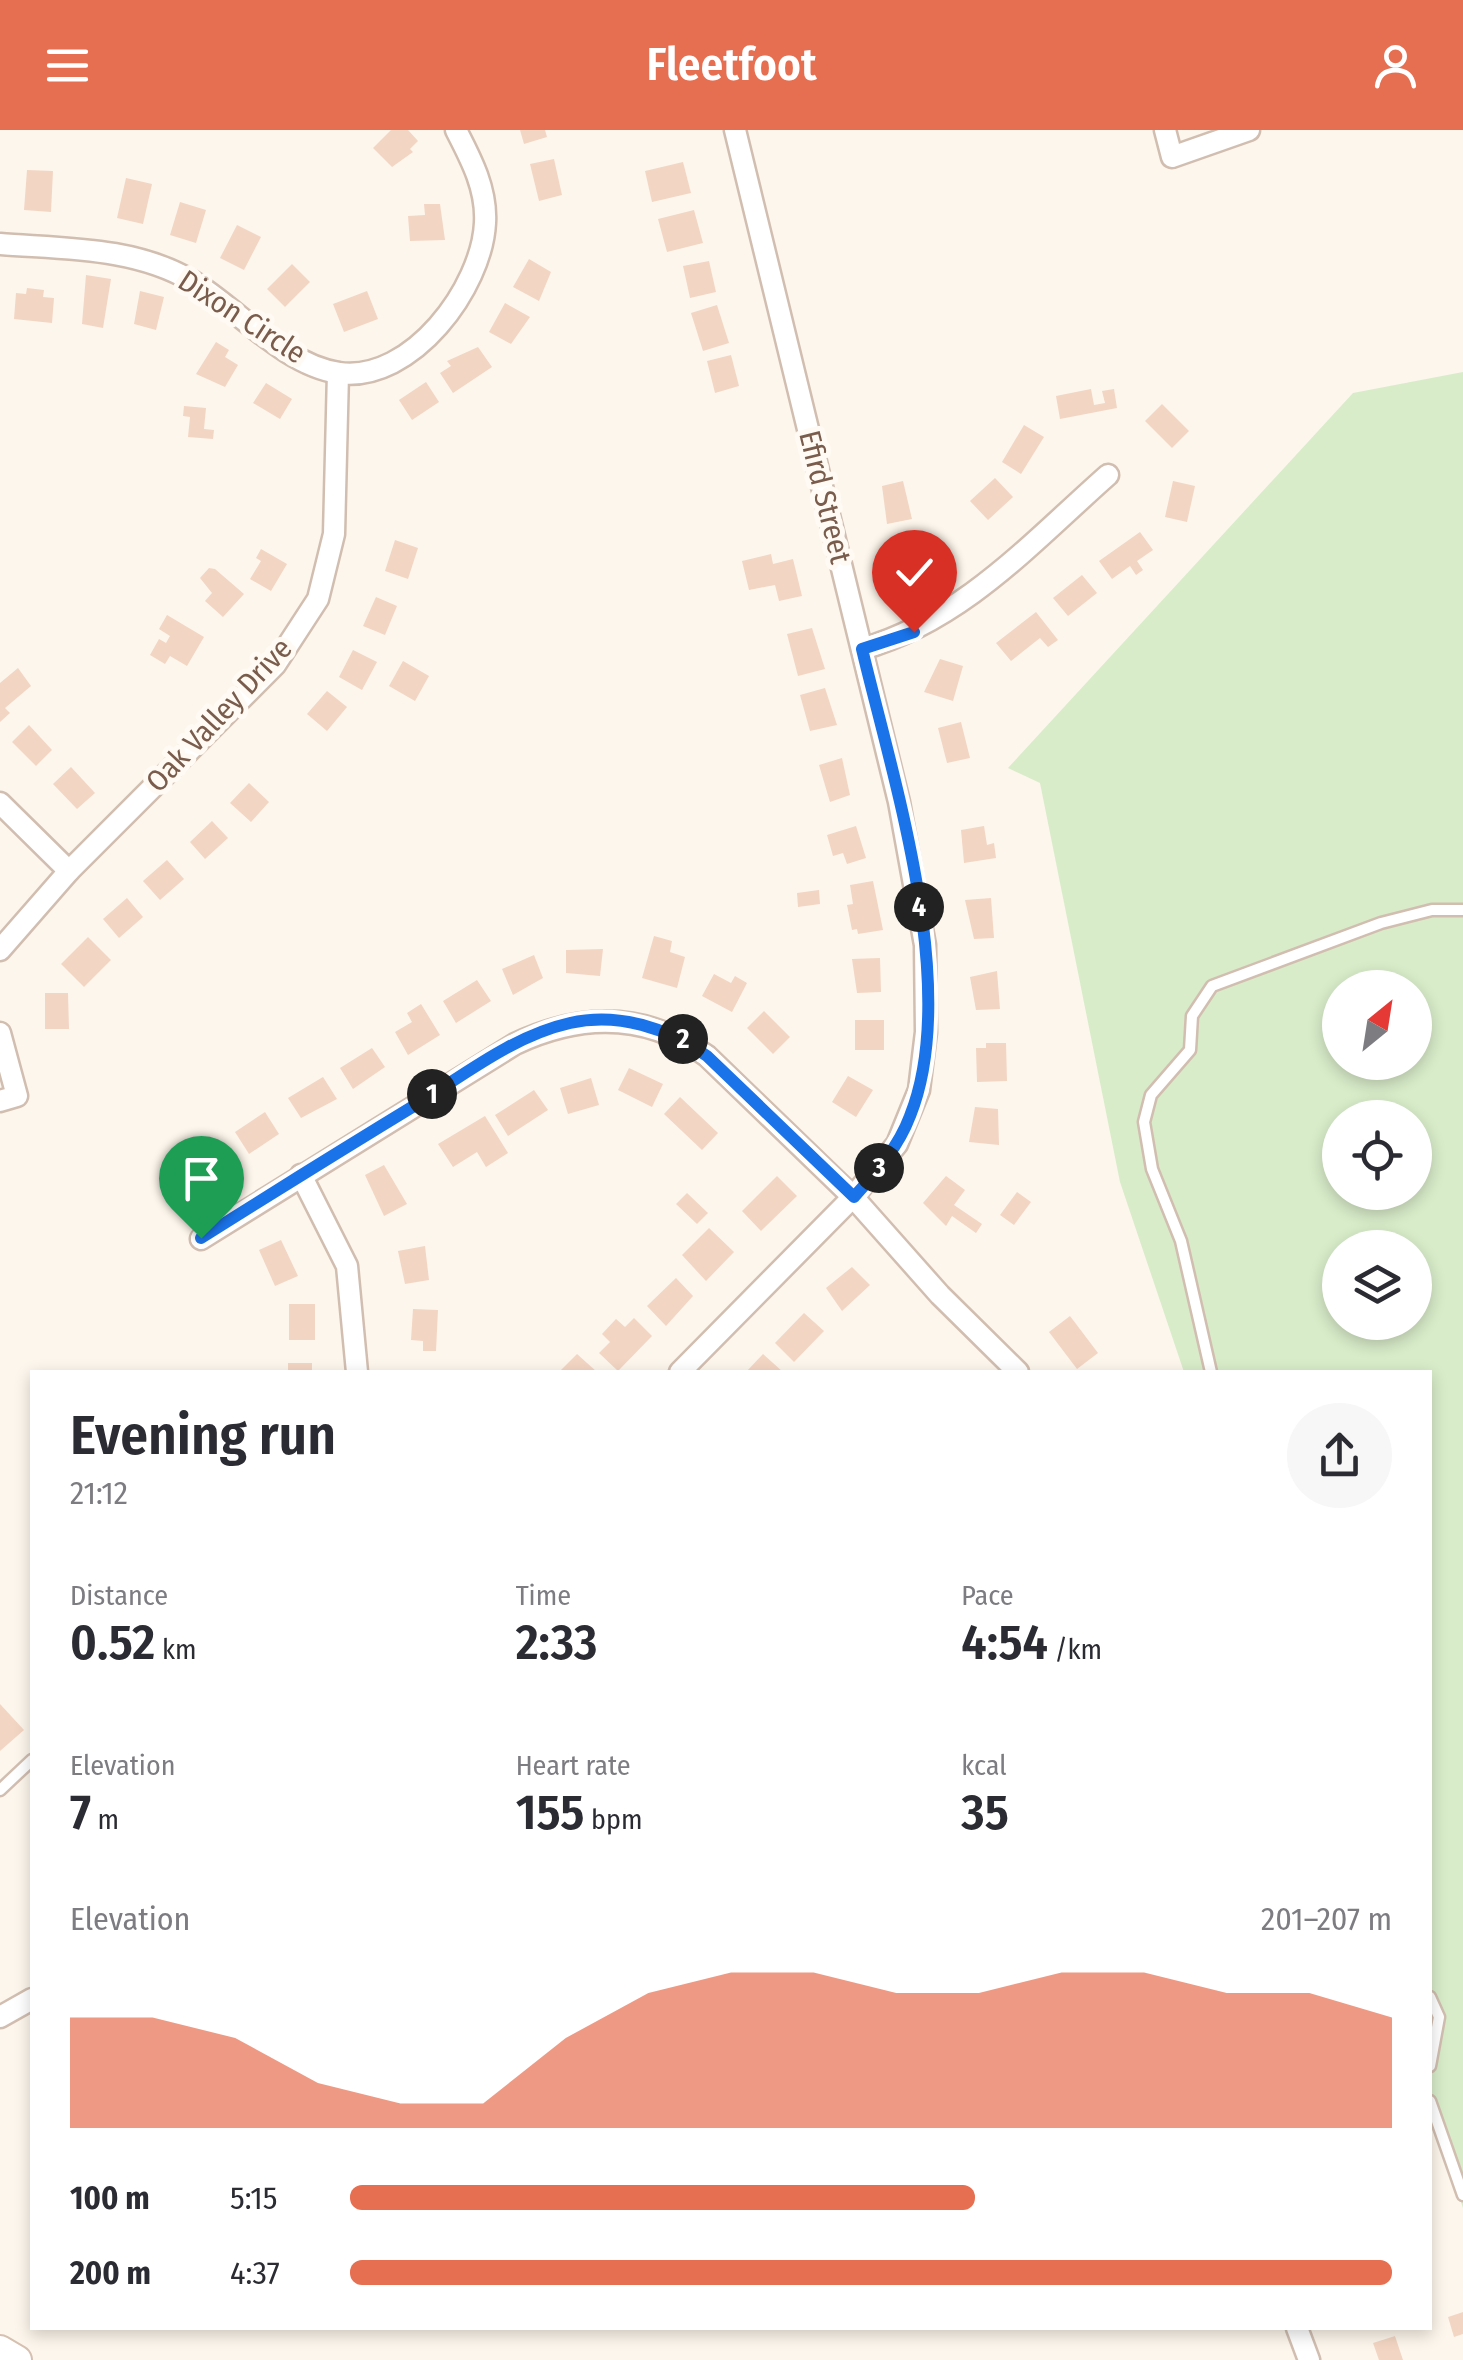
<!DOCTYPE html>
<html lang="en">
<head>
<meta charset="utf-8">
<style>
  :root { --surface:#fff; --page:#f7f7f7; --text:#2b2b33; --muted:#7c7c81; --accent:#e76f51 }
  body { margin:0; font-family:"Fira Sans Condensed",sans-serif; background:var(--page); color:var(--text); height:100vh; display:flex; flex-direction:column; font-size:38px; white-space:nowrap }
  * { box-sizing:border-box; margin:0 }
  p { font-size:32px; color:var(--muted) }
  .icon { flex:none; width:55px; height:55px; fill:none; stroke:currentColor; stroke-width:2; stroke-linecap:round; stroke-linejoin:round }
  .map { position:relative; flex:1; overflow:hidden }
  .panel { position:absolute; left:30px; top:1240px; width:1402px; height:960px; display:flex; flex-direction:column; background:var(--surface); border-radius:0px; box-shadow:0 5px 15px #0003 }
  .panel>* { flex:none }
  .needle { width:65px; rotate:30deg }
  .fabs { position:absolute; left:1322px; top:840px; display:grid; gap:20px }
  .fabs a { display:grid; place-items:center; width:110px; height:110px; border-radius:50%; background:var(--surface); box-shadow:0 5px 15px #0003; font-size:50px }
  .pin { position:absolute; display:grid; place-items:center; width:85px; height:85px; color:#fff; margin:-102px -42px; border-radius:50% 50% 50% 0; rotate:-45deg; box-shadow:0 0 10px #0007 }
  .pin .icon { rotate:45deg }
  .km { position:absolute; width:50px; height:50px; margin:-25px; border-radius:50%; background:#222; color:#fff; font-size:28px; line-height:50px; text-align:center }
  .round { display:grid; place-items:center; flex:none; width:105px; height:105px; border-radius:52px; background:var(--page) }
  .overview { display:flex; align-items:center; justify-content:space-between; height:170px; padding:0 40px }
  h1 { font-size:55px; font-weight:600; line-height:75px }
  .metrics { display:grid; grid-template-columns:repeat(3,1fr); gap:15px; height:170px; padding:10px 40px }
  .metrics div { display:grid; align-content:center }
  .metrics b { font-size:50px; font-weight:600 }
  .metrics small { font-size:28px; font-weight:400 }
  .metrics p { font-size:28px }
  .chart { height:280px; padding:20px 40px }
  .chart p { display:flex; justify-content:space-between }
  .chart svg { width:100%; height:180px; margin-top:10px; fill:var(--accent); opacity:.7 }
  ul { padding:0 40px; list-style:none; font-size:32px }
  li { display:grid; grid-template-columns:160px 120px 1fr; align-items:center; height:75px }
  li i { height:25px; border-radius:12px; background:var(--accent) }
  header { display:flex; justify-content:space-between; align-items:center; height:130px; padding:0 40px; background:var(--accent); color:#fff; font-size:45px; font-weight:600 }
  .map>svg:first-child { display:block }
  .green { fill:#d8ecc9; fill-rule:evenodd }
  .building { fill:#f3d5c3 }
  .lines { fill:none; stroke-linecap:round; stroke-linejoin:round }
  .service-casing { stroke:#d1beb0; stroke-width:15 }
  .minor-casing { stroke:#d1beb0; stroke-width:25 }
  .secondary-casing { stroke:#d6c0b0; stroke-width:32 }
  .service { stroke:#fff; stroke-width:10 }
  .minor { stroke:#fff; stroke-width:20 }
  .secondary { stroke:#fff; stroke-width:28 }
  .route-casing { stroke:#fff; stroke-width:20 }
  .route { stroke:#1a73e8; stroke-width:12 }
  .labels { text-anchor:middle; stroke-width:10; stroke-linejoin:round; paint-order:stroke }
  .street-label { font-size:30px; fill:#7a5c4d; stroke:#fffaf3 }
</style>
</head>
<body>
<header><svg class="icon" aria-label="menu" viewBox="0 0 24 24"><path d="M4 6h16M4 12h16M4 18h16"/></svg>Fleetfoot<svg class="icon" aria-label="person" viewBox="0 0 24 24"><circle cx="12" cy="8" r="4"/><path d="M4 21q1-7 8-7t8 7"/></svg></header>
<div class="map">
<svg width="1463" height="2230" viewBox="0 0 1463 2230">
  <rect width="100%" height="100%" fill="#fdf6ec"/>
  <path class="green" d="M 1463,242 L 1463,2078 L 1430,1979 L 1430,1242 L 1184,1242 L 1120,1052 L 1040,653 L 1008,638 L 1353,263 ZM 1340,858 L 1415,858 L 1415,932 L 1340,932 ZM 1340,988 L 1415,988 L 1415,1062 L 1340,1062 ZM 1340,1118 L 1415,1118 L 1415,1192 L 1340,1192 Z"/>
  <g class="building">
    <path d="M 391,0 L 408,0 L 418,11 L 410,19 L 413,22 L 392,37 L 373,18 Z"/>
    <path d="M 520,0 L 545,0 L 547,7 L 524,14 Z"/>
    <path d="M 554,29 L 562,65 L 539,71 L 530,34 Z"/>
    <path d="M 683,32 L 691,63 L 652,72 L 645,41 Z"/>
    <path d="M 27,40 L 53,41 L 51,82 L 24,80 Z"/>
    <path d="M 126,48 L 152,54 L 143,94 L 117,88 Z"/>
    <path d="M 180,72 L 206,80 L 196,113 L 170,105 Z"/>
    <path d="M 424,74 L 440,74 L 445,110 L 410,111 L 408,86 L 425,85 Z"/>
    <path d="M 694,80 L 703,113 L 667,122 L 658,89 Z"/>
    <path d="M 237,95 L 261,107 L 244,140 L 220,128 Z"/>
    <path d="M 529,129 L 551,142 L 539,171 L 513,157 Z"/>
    <path d="M 709,131 L 716,162 L 690,168 L 683,136 Z"/>
    <path d="M 292,134 L 310,152 L 285,177 L 267,159 Z"/>
    <path d="M 86,145 L 111,149 L 103,198 L 82,194 Z"/>
    <path d="M 27,158 L 44,160 L 43,167 L 54,168 L 52,193 L 14,189 L 16,163 L 26,164 Z"/>
    <path d="M 140,161 L 164,167 L 156,200 L 134,194 Z"/>
    <path d="M 367,161 L 378,189 L 344,202 L 333,174 Z"/>
    <path d="M 505,173 L 530,187 L 511,214 L 489,202 Z"/>
    <path d="M 717,175 L 729,213 L 703,221 L 691,183 Z"/>
    <path d="M 216,212 L 229,220 L 225,227 L 238,235 L 225,257 L 196,244 Z"/>
    <path d="M 478,217 L 492,237 L 453,263 L 440,243 L 451,236 L 447,231 Z"/>
    <path d="M 731,225 L 739,256 L 715,263 L 707,231 Z"/>
    <path d="M 426,252 L 439,272 L 412,290 L 399,270 Z"/>
    <path d="M 266,253 L 292,269 L 280,289 L 253,273 Z"/>
    <path d="M 1091,259 L 1094,275 L 1105,273 L 1102,261 L 1114,259 L 1117,278 L 1060,289 L 1056,266 Z"/>
    <path d="M 1162,274 L 1189,301 L 1172,318 L 1145,291 Z"/>
    <path d="M 184,276 L 206,278 L 204,299 L 214,300 L 213,309 L 188,307 L 190,287 L 183,286 Z"/>
    <path d="M 1024,295 L 1044,307 L 1021,344 L 1002,332 Z"/>
    <path d="M 995,348 L 1013,367 L 988,390 L 970,371 Z"/>
    <path d="M 903,351 L 912,389 L 887,394 L 882,356 Z"/>
    <path d="M 1173,351 L 1195,356 L 1187,392 L 1165,387 Z"/>
    <path d="M 1140,402 L 1153,420 L 1137,431 L 1143,440 L 1136,445 L 1130,436 L 1112,449 L 1099,431 Z"/>
    <path d="M 395,410 L 418,418 L 408,449 L 385,441 Z"/>
    <path d="M 916,417 L 945,447 L 931,460 L 899,433 Z"/>
    <path d="M 261,419 L 287,434 L 271,461 L 250,449 L 261,431 L 256,428 Z"/>
    <path d="M 771,424 L 773,434 L 793,429 L 802,466 L 779,471 L 775,455 L 749,460 L 742,431 Z"/>
    <path d="M 209,438 L 215,439 L 244,464 L 223,487 L 205,471 L 212,463 L 200,448 Z"/>
    <path d="M 1082,445 L 1097,463 L 1068,486 L 1053,468 Z"/>
    <path d="M 376,467 L 397,476 L 385,505 L 363,496 Z"/>
    <path d="M 1036,482 L 1058,510 L 1048,517 L 1040,508 L 1011,531 L 996,513 Z"/>
    <path d="M 167,485 L 204,507 L 187,536 L 170,526 L 165,534 L 150,525 L 159,509 L 166,513 L 170,506 L 159,499 Z"/>
    <path d="M 812,498 L 825,539 L 798,546 L 787,504 Z"/>
    <path d="M 353,520 L 377,532 L 362,560 L 339,547 Z"/>
    <path d="M 940,529 L 963,536 L 953,571 L 924,562 Z"/>
    <path d="M 403,531 L 429,546 L 415,571 L 389,556 Z"/>
    <path d="M 18,538 L 31,556 L 5,578 L 10,583 L 0,592 L 0,553 Z"/>
    <path d="M 825,558 L 837,595 L 810,601 L 800,565 Z"/>
    <path d="M 327,561 L 347,577 L 327,601 L 307,584 Z"/>
    <path d="M 961,592 L 970,628 L 947,633 L 938,598 Z"/>
    <path d="M 29,595 L 52,620 L 36,636 L 12,612 Z"/>
    <path d="M 842,628 L 850,665 L 830,672 L 819,635 Z"/>
    <path d="M 71,637 L 95,663 L 77,679 L 53,654 Z"/>
    <path d="M 249,653 L 269,672 L 251,692 L 230,673 Z"/>
    <path d="M 212,691 L 228,708 L 205,729 L 190,712 Z"/>
    <path d="M 856,696 L 866,728 L 847,734 L 843,723 L 833,726 L 827,705 Z"/>
    <path d="M 984,696 L 987,715 L 994,713 L 996,728 L 964,733 L 961,700 Z"/>
    <path d="M 167,730 L 184,749 L 160,770 L 143,751 Z"/>
    <path d="M 873,751 L 883,800 L 858,804 L 857,799 L 852,800 L 847,775 L 853,774 L 850,755 Z"/>
    <path d="M 819,760 L 820,774 L 798,777 L 797,763 Z"/>
    <path d="M 127,768 L 143,787 L 119,808 L 103,789 Z"/>
    <path d="M 991,768 L 994,808 L 974,809 L 965,770 Z"/>
    <path d="M 654,806 L 672,811 L 670,822 L 685,827 L 677,858 L 642,848 Z"/>
    <path d="M 88,807 L 111,830 L 84,857 L 61,834 Z"/>
    <path d="M 603,819 L 600,846 L 566,843 L 566,820 Z"/>
    <path d="M 534,825 L 543,848 L 513,865 L 502,839 Z"/>
    <path d="M 880,828 L 881,862 L 857,863 L 852,829 Z"/>
    <path d="M 997,841 L 1000,879 L 976,880 L 970,847 Z"/>
    <path d="M 714,844 L 731,853 L 735,846 L 747,853 L 732,882 L 702,866 Z"/>
    <path d="M 477,850 L 491,871 L 456,893 L 443,871 Z"/>
    <path d="M 45,863 L 68,863 L 69,899 L 45,899 Z"/>
    <path d="M 421,874 L 440,905 L 408,925 L 395,902 L 412,892 L 407,883 Z"/>
    <path d="M 764,881 L 790,907 L 773,924 L 747,898 Z"/>
    <rect x="855" y="890" width="29" height="30"/>
    <path d="M 986,913 L 1006,913 L 1007,951 L 977,952 L 976,918 L 986,918 Z"/>
    <path d="M 372,918 L 385,937 L 353,959 L 340,938 Z"/>
    <path d="M 629,938 L 663,954 L 652,977 L 618,960 Z"/>
    <path d="M 848,946 L 873,960 L 856,987 L 832,972 Z"/>
    <path d="M 323,947 L 337,969 L 301,988 L 288,968 Z"/>
    <path d="M 591,948 L 599,975 L 568,984 L 560,958 Z"/>
    <path d="M 534,960 L 548,980 L 508,1006 L 495,985 Z"/>
    <path d="M 680,967 L 718,1003 L 702,1020 L 664,984 Z"/>
    <path d="M 975,977 L 998,979 L 999,1015 L 969,1012 Z"/>
    <path d="M 265,982 L 279,1004 L 249,1024 L 235,1002 Z"/>
    <path d="M 485,986 L 508,1023 L 486,1037 L 477,1022 L 453,1037 L 438,1014 Z"/>
    <path d="M 216,1014 L 229,1035 L 200,1054 L 186,1032 Z"/>
    <path d="M 384,1035 L 407,1074 L 384,1086 L 365,1045 Z"/>
    <path d="M 777,1046 L 797,1066 L 761,1101 L 742,1081 Z"/>
    <path d="M 946,1046 L 965,1060 L 954,1075 L 982,1094 L 976,1103 L 952,1086 L 946,1096 L 923,1073 Z"/>
    <path d="M 1017,1062 L 1031,1072 L 1014,1095 L 1000,1085 Z"/>
    <path d="M 687,1063 L 708,1083 L 697,1094 L 676,1074 Z"/>
    <path d="M 709,1098 L 734,1122 L 706,1151 L 682,1125 Z"/>
    <path d="M 281,1110 L 298,1146 L 275,1156 L 259,1120 Z"/>
    <path d="M 425,1116 L 429,1150 L 405,1154 L 398,1121 Z"/>
    <path d="M 852,1137 L 870,1155 L 842,1181 L 826,1158 Z"/>
    <path d="M 676,1148 L 693,1166 L 666,1196 L 647,1176 Z"/>
    <rect x="289" y="1174" width="26" height="36"/>
    <path d="M 413,1179 L 438,1180 L 436,1221 L 423,1221 L 423,1211 L 411,1210 Z"/>
    <path d="M 804,1183 L 824,1201 L 794,1232 L 775,1213 Z"/>
    <path d="M 1070,1186 L 1098,1223 L 1077,1239 L 1049,1202 Z"/>
    <path d="M 634,1188 L 652,1206 L 618,1241 L 599,1223 L 610,1212 L 602,1204 L 616,1189 L 625,1197 Z"/>
    <path d="M 577,1224 L 597,1242 L 559,1242 Z"/>
    <path d="M 763,1224 L 783,1242 L 746,1242 Z"/>
    <rect x="288" y="1233" width="24" height="9"/>
    <path d="M 0,1574 L 24,1600 L 0,1621 Z"/>
    <path d="M 1463,2182 L 1463,2204 L 1454,2207 L 1448,2187 Z"/>
    <path d="M 1395,2206 L 1403,2230 L 1379,2230 L 1373,2213 Z"/>
  </g>
  <g class="lines">
    <g class="service-casing">
      <g id="service">
        <path d="M 1211,1242 L 1181,1111 L 1152,1039 L 1144,992 L 1151,965 L 1190,920 L 1192,886 L 1212,856 L 1381,793 L 1432,780 L 1463,780"/>
        <path d="M 0,1660 L 32,1630"/>
        <path d="M 1430,1867 L 1439,1887 L 1430,1936"/>
        <path d="M 1430,1971 L 1463,2065"/>
      </g>
    </g>
    <g class="minor-casing">
      <g id="minor">
        <path d="M 1165,0 L 1172,27 L 1249,0"/>
        <path d="M 0,114 C 64,119 135,117 192,151 C 238,179 284,235 339,243 C 412,253 482,157 485,93 C 487,59 471,29 456,0"/>
        <path d="M 862,519 C 963,490 1031,413 1108,345"/>
        <path d="M 0,673 L 69,741"/>
        <path d="M 0,820 L 69,741 L 275,535 L 318,469 L 334,404 L 338,243"/>
        <path d="M 0,903 L 17,966 L 0,971"/>
        <path d="M 301,1045 L 347,1136 L 357,1242"/>
        <path d="M 201,1109 L 515,914 C 581,883 646,882 707,926 L 853,1067 L 940,1165 L 1018,1242"/>
        <path d="M 680,1242 L 853,1067 L 897,1014 L 919,960 L 926,902 L 925,815 L 899,672 L 735,0"/>
        <path d="M 0,1887 L 32,1869"/>
        <path d="M 1297,2198 L 1309,2230"/>
      </g>
    </g>
    <g class="secondary-casing">
      <path id="secondary" d="M 0,2220 L 17,2230"/>
    </g>
    <use href="#service" class="service"/>
    <use href="#minor" class="minor"/>
    <use href="#secondary" class="secondary"/>
  </g>
  <g class="lines">
    <g class="route-casing">
      <path id="route" d="M 201,1108 C 274,1062 348,1016 422,971 C 468,942 516,905 570,893 C 618,882 668,898 707,926 L 854,1067 C 876,1042 898,1018 910,986 C 961,859 893,649 862,519 L 914,502"/>
    </g>
    <use href="#route" class="route"/>
  </g>
  <g class="labels">
    <g class="street-label">
      <text transform="translate(242 187) rotate(33)" y="10">Dixon Circle</text>
      <text transform="translate(825 367) rotate(76)" y="10">Efird Street</text>
      <text transform="translate(219 585) rotate(-47)" y="10">Oak Valley Drive</text>
    </g>
  </g>
</svg>
<div class="fabs">
<a><svg class="needle" viewBox="-14 -14 28 28"><path d="M0-13l5 13h-10z" fill="#e53935"/><path d="M0 13l5-13h-10z" fill="#7c7c81"/></svg></a>
<a><svg class="icon" aria-label="locate" viewBox="0 0 24 24"><circle cx="12" cy="12" r="6"/><path d="M12 2v4M12 18v4M2 12h4M18 12h4"/></svg></a>
<a><svg class="icon" aria-label="layers" viewBox="0 0 24 24"><path d="M12 4l9 5-9 5-9-5zM3 14l9 5 9-5"/></svg></a>
</div>
<div class="pin" style="left:201px;top:1108px;background:#1e9e55"><svg class="icon" aria-label="arrive" viewBox="0 0 24 24"><path d="M6 21V4h12l-3 4 3 4H6"/></svg></div>
<div class="pin" style="left:914px;top:502px;background:#d93025"><svg class="icon" aria-label="check" viewBox="0 0 24 24"><path d="M5 12l5 5 9-10"/></svg></div>
<b class="km" style="left:432px;top:964px">1</b>
<b class="km" style="left:683px;top:909px">2</b>
<b class="km" style="left:879px;top:1038px">3</b>
<b class="km" style="left:919px;top:777px">4</b>
<section class="panel">
<div class="overview"><div><h1>Evening run</h1><p>21:12</p></div><a class="round"><svg class="icon" aria-label="share" viewBox="0 0 24 24"><path d="M12 15V3M7 8l5-5 5 5M5 13v7h14v-7"/></svg></a></div>
<div class="metrics">
<div><p>Distance</p><b>0.52<small> km</small></b></div>
<div><p>Time</p><b>2:33</b></div>
<div><p>Pace</p><b>4:54<small> /km</small></b></div>
</div>
<div class="metrics">
<div><p>Elevation</p><b>7<small> m</small></b></div>
<div><p>Heart rate</p><b>155<small> bpm</small></b></div>
<div><p>kcal</p><b>35</b></div>
</div>
<div class="chart"><p><span>Elevation</span>201–207 m</p>
<svg viewBox="0 0 160 44" preserveAspectRatio="none"><path d="M0 44V17L10 17L20 22L30 33L40 38L50 38L60 22L70 11L80 6L90 6L100 11L110 11L120 6L130 6L140 11L150 11L160 17V44z"/></svg>
</div>
<ul>
<li><b>100 m</b>5:15<i style="width:60%"></i></li>
<li><b>200 m</b>4:37<i style="width:100%"></i></li>
</ul>
</section>
</div>
</body>
</html>
